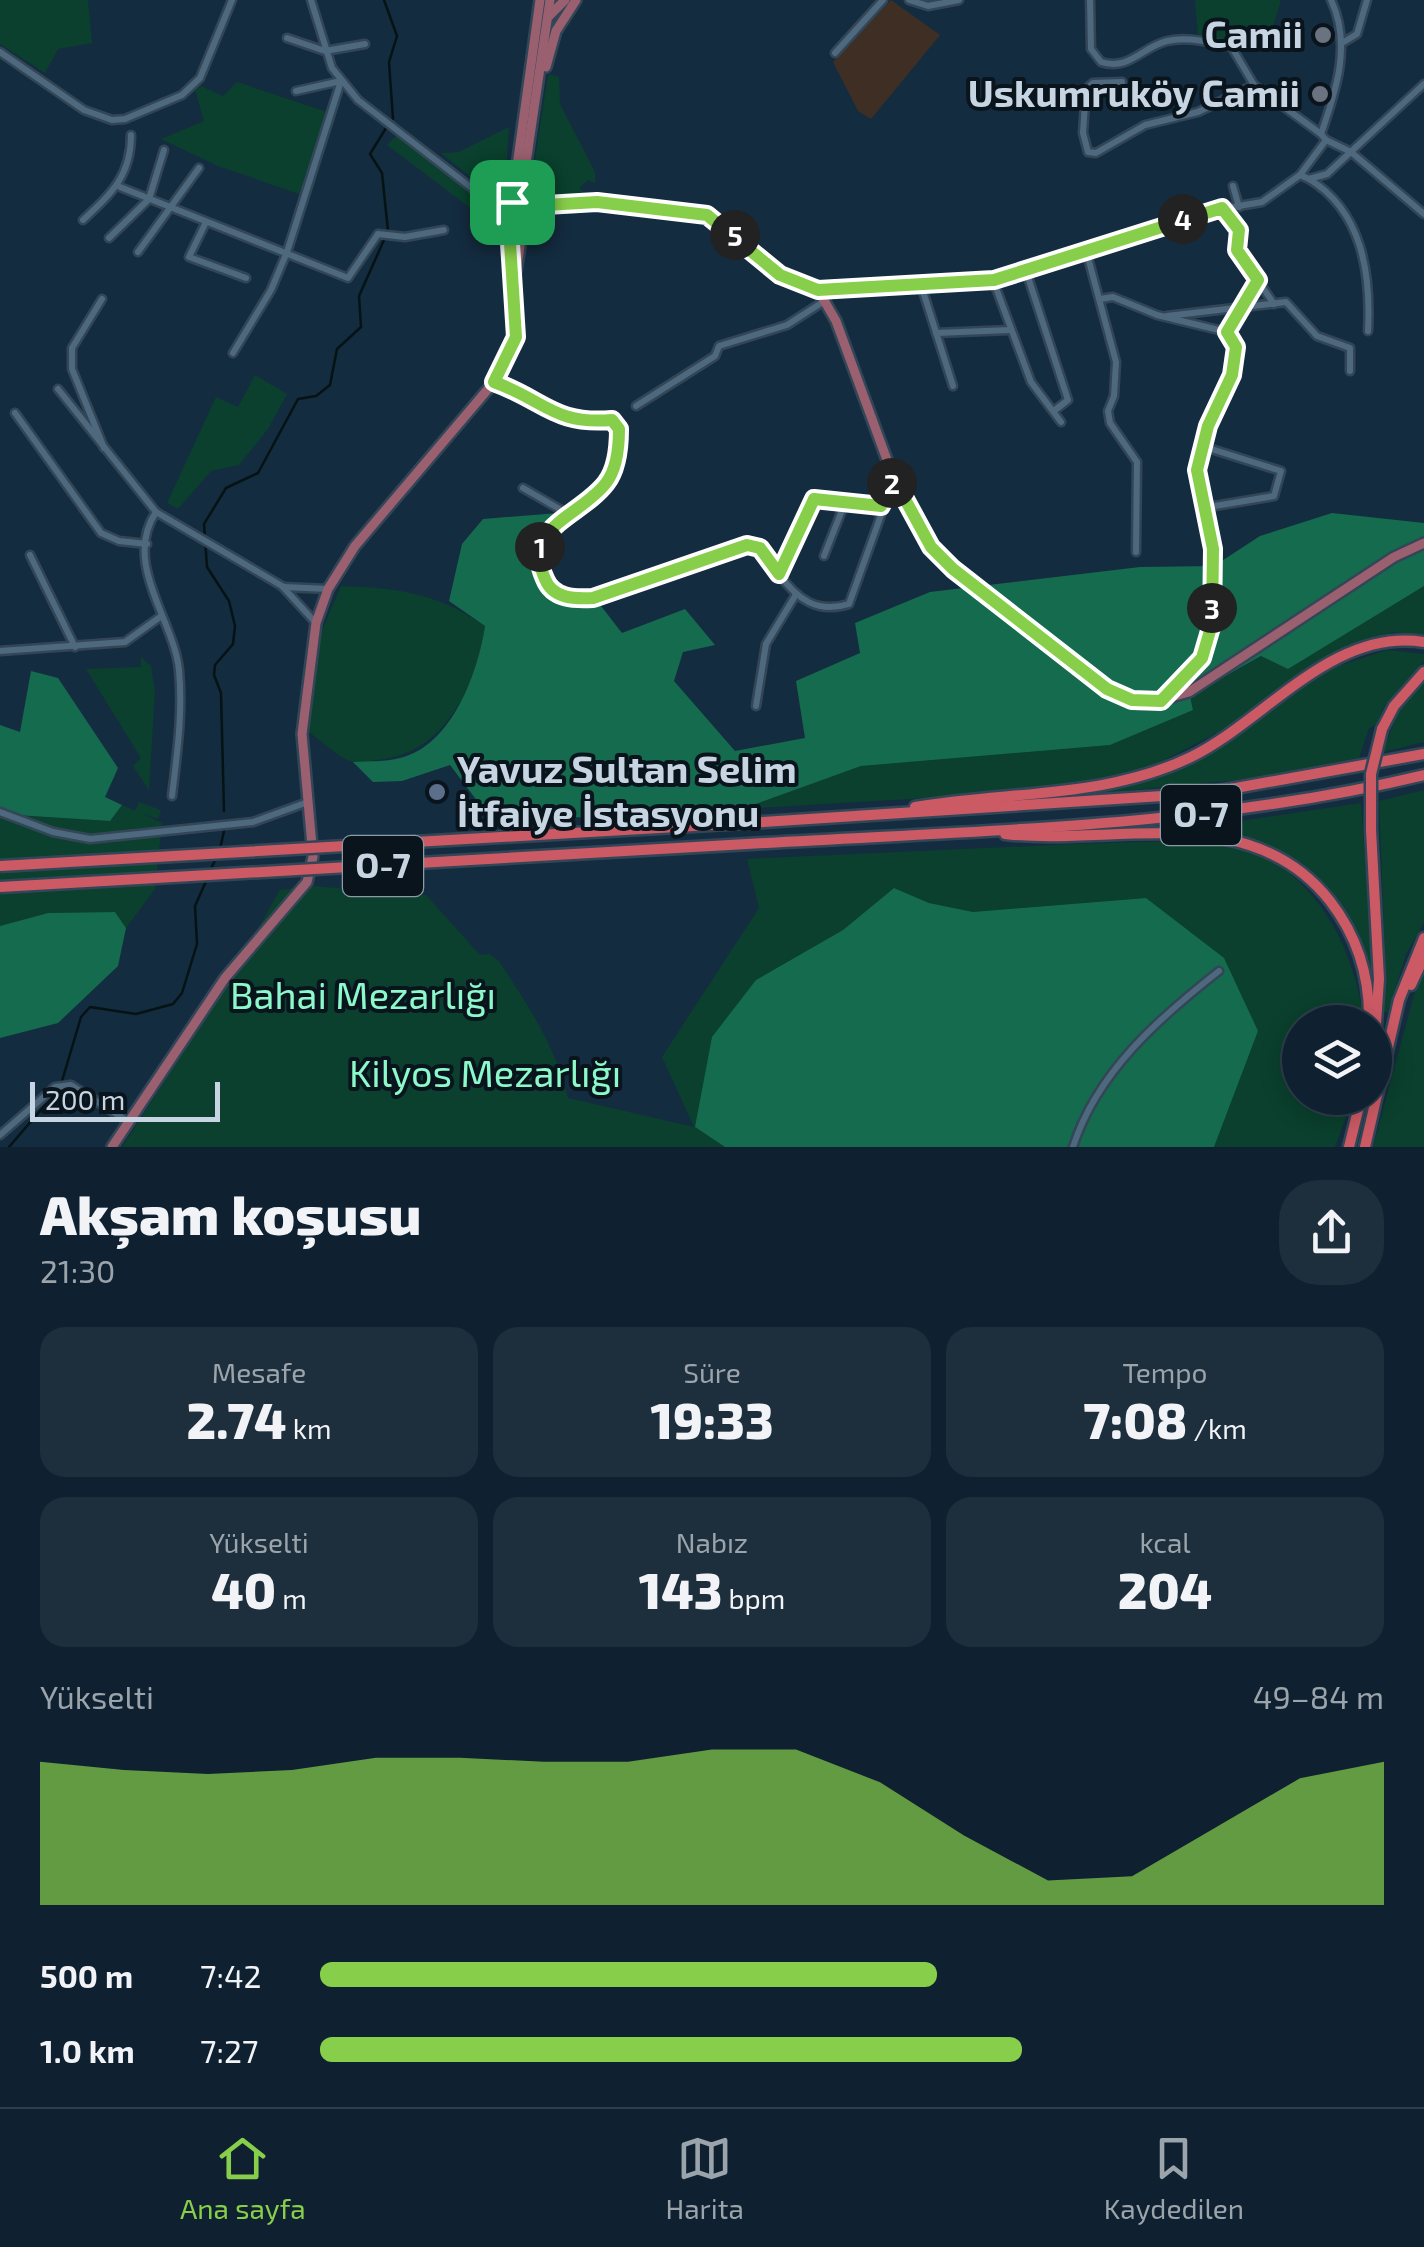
<!DOCTYPE html>
<html lang="tr">
<head>
<meta charset="utf-8">
<style>
  :root { --surface:#0f2130; --page:#1d2e3c; --text:#f1f3f6; --muted:#9ba3ab; --line:#2f3e4c; --accent:#87cf4a }
  body { margin:0; font-family:"Exo 2",sans-serif; background:var(--page); color:var(--text); height:100vh; display:flex; flex-direction:column; font-size:38px; white-space:nowrap }
  * { box-sizing:border-box; margin:0 }
  p { font-size:32px; color:var(--muted) }
  .icon { flex:none; width:55px; height:55px; fill:none; stroke:currentColor; stroke-width:2; stroke-linecap:round; stroke-linejoin:round }
  .map { position:relative; height:1147px; overflow:hidden }
  .panel { display:flex; flex-direction:column; background:var(--surface); flex:1 }
  .panel>* { flex:none }
  .fabs { position:absolute; left:1282px; top:1005px; display:grid; gap:20px }
  .fabs a { display:grid; place-items:center; width:110px; height:110px; border-radius:50%; background:var(--surface); box-shadow:0 5px 25px #0003,0 0 0 2px var(--line); font-size:50px }
  .scale { position:absolute; left:30px; bottom:25px; width:190px; box-sizing:border-box; padding-left:10px; border:5px solid #c6d5e1; border-top:0; font-size:28px; line-height:35px; white-space:nowrap; color:#c6d5e1; -webkit-text-stroke:8px #0a141d; paint-order:stroke }
  .pin { position:absolute; display:grid; place-items:center; width:85px; height:85px; color:#fff; margin:-42px; border-radius:20px; box-shadow:0 5px 15px #0006 }
  .km { position:absolute; width:50px; height:50px; margin:-25px; border-radius:50%; background:#222; color:#fff; font-size:28px; line-height:50px; text-align:center }
  .round { display:grid; place-items:center; flex:none; width:105px; height:105px; border-radius:40px; background:var(--page) }
  .overview { display:flex; align-items:center; justify-content:space-between; height:170px; padding:0 40px }
  h1 { font-size:55px; font-weight:800; line-height:75px }
  .metrics { display:grid; grid-template-columns:repeat(3,1fr); gap:15px; height:170px; padding:10px 40px }
  .metrics div { display:grid; align-content:center; border-radius:25px; background:var(--page); text-align:center }
  .metrics b { font-size:50px; font-weight:800 }
  .metrics small { font-size:28px; font-weight:400 }
  .metrics p { font-size:28px }
  .chart { height:280px; padding:20px 40px }
  .chart p { display:flex; justify-content:space-between }
  .chart svg { width:100%; height:180px; margin-top:10px; fill:var(--accent); opacity:.7 }
  ul { padding:0 40px; list-style:none; font-size:32px }
  li { display:grid; grid-template-columns:160px 120px 1fr; align-items:center; height:75px }
  li i { height:25px; border-radius:12px; background:var(--accent) }
  .menu { display:flex; justify-content:space-around; align-items:center; height:140px; border-top:2px solid var(--line); background:var(--surface); font-size:28px; color:var(--muted) }
  .menu a { display:grid; justify-items:center; gap:5px }
  .menu .current { color:var(--accent) }
  .map>svg:first-child { display:block }
  .education { fill:#3e2e23 }
  .green { fill:#0a402d }
  .forest { fill:#156b4d }
  .lines { fill:none; stroke-linecap:round; stroke-linejoin:round }
  .stream { stroke:#061314; stroke-width:2.5 }
  .minor-casing { stroke:#334657; stroke-width:11 }
  .major-casing { stroke:#334657; stroke-width:14 }
  .highway-casing { stroke:#334657; stroke-width:15 }
  .minor { stroke:#4e687e; stroke-width:6 }
  .major { stroke:#9a606f; stroke-width:9 }
  .highway { stroke:#cc5a65; stroke-width:10 }
  .highway-bridge-casing { stroke:#334657; stroke-width:15; stroke-linecap:butt }
  .highway-bridge { stroke:#cc5a65; stroke-width:10 }
  .route-casing { stroke:#fff; stroke-width:20 }
  .route { stroke:#87cf4a; stroke-width:12 }
  .worship-dot { fill:#6b7280; stroke:#0a141d; stroke-width:4 }
  .service-dot { fill:#5c6f8a; stroke:#0a141d; stroke-width:4 }
  .labels { text-anchor:middle; stroke-width:8; stroke-linejoin:round; paint-order:stroke }
  .shield { fill:#0a141d; stroke:#8e9ba6; stroke-width:2.5 }
  .shield-label { font-size:35px; font-weight:bold; fill:#c6d5e1 }
  .poi-label { font-size:38px; font-weight:bold; fill:#c6d5e1; stroke:#0a141d; text-anchor:end }
  .park-label { font-size:38px; fill:#8bf9c9; stroke:#0a141d }
</style>
</head>
<body>
<div class="map">
<svg width="1424" height="1147" viewBox="0 0 1424 1147">
  <rect width="100%" height="100%" fill="#142c40"/>
  <path class="education" d="M 891,0 L 940,35 L 871,119 L 858,111 L 833,62 Z"/>
  <g class="green">
    <path d="M 0,0 L 88,0 L 92,43 L 58,49 L 45,73 L 0,44 Z"/>
    <path d="M 1195,0 L 1280,0 L 1280,4 L 1268,42 L 1220,42 L 1198,35 Z"/>
    <path d="M 548,74 L 559,77 L 560,104 L 595,172 L 595,183 L 588,180 L 579,188 L 585,194 L 547,199 L 530,190 Z"/>
    <path d="M 237,82 L 330,113 L 302,195 L 218,166 L 161,139 L 204,121 L 195,90 L 201,86 L 223,96 Z"/>
    <path d="M 509,127 L 506,173 L 495,184 L 474,180 L 441,153 L 459,152 Z"/>
    <path d="M 398,134 L 482,201 L 473,210 L 387,145 Z"/>
    <path d="M 255,375 L 287,394 L 268,429 L 239,465 L 211,471 L 178,509 L 167,503 L 216,397 L 238,407 Z"/>
    <path d="M 341,586 C 398,588 437,593 485,626 C 476,686 445,755 376,760 C 370,761 359,763 353,762 C 338,758 320,739 307,731 L 319,637 Z"/>
    <path d="M 1424,586 L 1424,636 L 1393,632 L 1343,649 L 1219,732 L 1150,767 L 1074,784 L 976,795 L 742,809 L 861,766 L 1110,745 L 1193,709 L 1190,696 L 1262,656 Z"/>
    <path d="M 1387,650 L 1424,654 L 1424,661 L 1385,705 L 1376,725 L 1369,728 L 1359,758 L 1247,779 L 1091,794 L 1186,765 L 1332,668 Z"/>
    <path d="M 141,657 L 151,666 L 155,692 L 149,790 L 133,766 L 141,758 L 86,669 L 141,667 Z"/>
    <path d="M 1424,678 L 1424,742 L 1383,752 L 1400,706 Z"/>
    <path d="M 1424,790 L 1424,923 L 1406,954 L 1388,1013 L 1381,1011 L 1386,980 L 1379,801 Z"/>
    <path d="M 139,802 L 161,810 L 158,819 L 143,814 L 162,823 L 155,889 L 126,928 L 115,912 L 48,913 L 0,926 L 0,814 L 109,821 L 122,805 L 135,811 Z"/>
    <path d="M 1361,803 L 1373,966 L 1369,967 C 1344,883 1277,835 1192,828 Z"/>
    <path d="M 1075,844 C 1123,843 1173,839 1221,845 C 1308,854 1355,945 1364,1022 L 1300,1022 L 1300,1098 L 1353,1098 L 1335,1147 L 1214,1147 L 1258,1031 L 1146,898 L 973,912 L 929,903 L 894,888 L 843,930 L 756,980 L 695,1127 L 725,1147 L 122,1147 L 215,1004 L 280,890 L 312,886 L 426,895 L 480,955 L 490,954 L 498,960 C 528,1005 555,1045 568,1098 L 694,1127 L 662,1057 L 759,908 L 747,859 Z"/>
    <path d="M 1424,973 L 1424,1147 L 1373,1147 L 1414,995 Z"/>
  </g>
  <g class="forest">
    <path d="M 559,513 L 542,548 L 560,597 L 594,597 L 622,633 L 685,609 L 715,645 L 683,652 L 674,681 L 735,751 L 805,738 L 796,681 L 860,653 L 855,623 L 930,592 L 1140,567 L 1214,566 L 1260,536 L 1332,513 L 1424,523 L 1424,586 L 1288,669 L 1261,656 L 1190,696 L 1193,710 L 1110,745 L 861,766 L 742,809 L 626,819 L 487,814 L 450,765 L 402,781 L 373,782 L 353,762 C 368,761 385,762 400,758 C 452,746 478,672 485,626 L 449,601 L 462,544 L 483,519 Z"/>
    <path d="M 31,671 L 58,678 L 118,768 L 105,797 L 122,805 L 110,821 L 0,814 L 0,725 L 20,732 Z"/>
    <path d="M 894,888 L 929,903 L 973,912 L 1146,898 L 1224,958 L 1258,1031 L 1214,1147 L 725,1147 L 695,1127 L 712,1037 L 756,980 L 843,930 Z"/>
    <path d="M 115,912 L 126,928 L 118,966 L 58,1023 L 0,1038 L 0,926 L 48,913 Z"/>
  </g>
  <g class="lines">
    <g class="stream">
      <path d="M 384,0 L 397,36 L 389,62 L 393,119"/>
      <path d="M 224,811 L 221,693 L 214,675 L 215,665 L 233,644 L 235,626 L 229,601 L 207,567 L 204,524 L 226,488 L 258,473 L 298,399 L 316,396 L 330,385 L 337,349 L 361,327 L 359,296 L 388,231 L 382,173 L 370,154 L 386,128"/>
      <path d="M 220,849 L 224,831"/>
      <path d="M 210,871 L 217,856"/>
      <path d="M 62,1081 L 81,1017 L 90,1007 L 136,1014 L 173,1004 L 182,993 L 197,944 L 195,906 L 207,879"/>
      <path d="M 9,1147 L 57,1091"/>
    </g>
    <g class="minor-casing">
      <g id="minor">
        <path d="M 311,0 L 332,68 L 358,100 L 508,216"/>
        <path d="M 909,0 L 928,6 L 959,0"/>
        <path d="M 1090,0 L 1091,49 L 1101,62 C 1129,71 1142,47 1167,41 C 1188,36 1210,43 1231,46 L 1254,85 L 1321,134"/>
        <path d="M 287,38 L 325,51 L 365,44"/>
        <path d="M 1342,43 L 1357,34 L 1367,0"/>
        <path d="M 0,52 L 84,110 L 112,120 L 125,119 L 182,95 L 200,78 L 232,0"/>
        <path d="M 835,53 L 883,0"/>
        <path d="M 1122,82 L 1093,83 L 1086,89 L 1083,133 L 1088,152 L 1096,153 L 1145,125 L 1198,112 L 1254,85"/>
        <path d="M 1326,140 L 1351,152 L 1424,214"/>
        <path d="M 1300,175 L 1309,179 L 1327,174 L 1424,84"/>
        <path d="M 1309,179 C 1362,211 1371,273 1368,331"/>
        <path d="M 1233,186 L 1239,207"/>
        <path d="M 120,187 L 348,278 L 378,234 L 405,237 L 444,230"/>
        <path d="M 473,189 L 484,189 L 510,205"/>
        <path d="M 488,190 L 499,188 L 513,178"/>
        <path d="M 1222,208 L 1239,230 L 1237,250 L 1274,304"/>
        <path d="M 83,220 C 111,194 131,176 131,135"/>
        <path d="M 206,222 L 189,257 L 246,278"/>
        <path d="M 109,238 L 149,199 L 164,150"/>
        <path d="M 138,252 L 199,168"/>
        <path d="M 1087,254 L 1116,362 L 1114,396 L 1108,411 L 1110,423 L 1137,462 L 1136,552"/>
        <path d="M 1026,271 L 1068,400 L 1055,410"/>
        <path d="M 993,280 L 1031,382 L 1061,422"/>
        <path d="M 921,285 L 953,386"/>
        <path d="M 818,290 L 993,280 L 1095,252 L 1198,213 L 1262,202 L 1300,175 L 1326,140 L 1321,134 C 1336,91 1352,44 1331,0"/>
        <path d="M 102,299 L 72,348 L 72,369 L 104,448"/>
        <path d="M 1100,299 L 1113,297 L 1157,315 L 1227,332 C 1249,353 1204,437 1198,468 C 1194,489 1205,516 1210,536 C 1216,564 1216,632 1202,657 C 1194,672 1178,685 1166,697"/>
        <path d="M 1167,316 L 1286,302 L 1317,336 L 1350,348 L 1350,371"/>
        <path d="M 1227,332 L 1258,280"/>
        <path d="M 936,333 L 1010,330"/>
        <path d="M 233,353 L 271,290 L 287,252 L 341,81 L 296,91"/>
        <path d="M 494,382 C 544,400 554,424 612,420 L 619,429 C 619,446 617,469 606,483 C 581,516 521,528 545,580 C 553,599 575,599 593,598 L 747,545 L 760,548 L 779,574"/>
        <path d="M 58,389 L 156,512 L 282,586 L 315,622"/>
        <path d="M 636,406 L 715,356 L 719,346 L 787,325 L 826,300"/>
        <path d="M 15,413 L 101,533 L 119,541 L 147,544"/>
        <path d="M 523,488 L 568,514"/>
        <path d="M 881,506 L 814,499 L 779,574 C 797,599 817,614 849,604 L 894,479"/>
        <path d="M 1203,508 L 1274,496 L 1281,471 L 1205,447"/>
        <path d="M 156,512 C 122,563 174,620 179,670 C 183,713 177,754 172,796"/>
        <path d="M 30,555 L 75,647"/>
        <path d="M 824,556 L 844,505"/>
        <path d="M 283,587 L 328,589"/>
        <path d="M 0,651 L 125,642 L 160,617"/>
        <path d="M 756,706 L 766,644 L 795,596"/>
        <path d="M 0,812 L 53,832 L 90,839 L 253,822 L 308,802"/>
        <path d="M 0,1135 L 55,1087 L 71,1085 L 129,1122"/>
        <path d="M 1073,1147 C 1097,1072 1159,1018 1219,971"/>
      </g>
    </g>
    <g class="major-casing">
      <g id="major">
        <path d="M 549,16 L 565,0"/>
        <path d="M 546,67 L 556,31 L 576,0"/>
        <path d="M 512,202 L 540,0"/>
        <path d="M 525,204 L 523,183 L 550,0"/>
        <path d="M 528,206 L 597,201 L 707,215 L 780,275 L 818,290 L 836,321 L 894,479 L 931,547 L 1075,668 L 1132,700 L 1147,704 L 1189,692 L 1394,557 L 1424,543"/>
        <path d="M 516,271 L 524,222 L 564,203"/>
        <path d="M 112,1147 L 225,978 L 307,882 L 313,857 L 302,734 L 316,623 L 328,589 L 355,546 L 494,382 L 516,336 L 508,212 L 512,202"/>
      </g>
    </g>
    <g class="highway-casing">
      <g id="highway">
        <path d="M 1382,729 L 1394,706 L 1424,672"/>
        <path d="M 915,807 C 1007,791 1104,799 1191,757 C 1265,721 1333,627 1424,642"/>
        <path d="M 763,822 L 1208,793 L 1424,754"/>
        <path d="M 1371,830 L 1379,979 L 1375,1038"/>
        <path d="M 1005,834 C 1115,846 1250,799 1330,901 C 1358,937 1370,977 1369,1022"/>
        <path d="M 766,843 C 986,830 1208,827 1424,775"/>
        <path d="M 1411,985 L 1424,957"/>
        <path d="M 1349,1147 L 1361,1098"/>
        <path d="M 1365,1147 L 1399,1000 L 1424,938"/>
      </g>
    </g>
    <use href="#minor" class="minor"/>
    <use href="#major" class="major"/>
    <use href="#highway" class="highway"/>
    <g class="highway-bridge-casing">
      <g id="highway-bridge">
        <path d="M 1371,830 L 1371,774 L 1382,729"/>
        <path d="M 0,866 L 763,822"/>
        <path d="M 0,887 L 766,843"/>
      </g>
    </g>
    <use href="#highway-bridge" class="highway-bridge"/>
  </g>
  <g class="lines">
    <g class="route-casing">
      <path id="route" d="M 520,201 L 528,206 L 597,202 L 707,215 L 780,275 L 818,290 L 994,280 L 1222,208 L 1239,230 L 1237,250 L 1258,280 L 1227,332 L 1236,347 L 1232,375 L 1208,426 L 1197,470 L 1213,549 L 1212,624 L 1202,658 L 1161,701 L 1132,700 L 1107,689 L 953,569 L 931,547 L 894,479 L 881,506 L 814,499 L 779,574 L 760,548 L 747,545 L 593,598 C 575,599 553,599 545,579 C 521,527 581,516 606,483 C 617,469 619,446 619,429 L 612,420 C 554,425 544,400 494,382 L 516,337 L 508,212 L 512,202 Z"/>
    </g>
    <use href="#route" class="route"/>
  </g>
  <g class="worship-dot">
    <circle cx="1323" cy="35" r="10"/>
    <circle cx="1320" cy="94" r="10"/>
  </g>
  <circle class="service-dot" cx="437" cy="792" r="10"/>
  <g class="labels">
    <g class="shield">
      <rect x="1161" y="785" width="80" height="60" rx="8"/>
      <rect x="343" y="836" width="80" height="60" rx="8"/>
    </g>
    <g class="shield-label">
      <text x="1201" y="827">O-7</text>
      <text x="383" y="878">O-7</text>
    </g>
    <g class="poi-label">
      <text x="1303" y="48">Camii</text>
      <text x="1300" y="107">Uskumruköy Camii</text>
      <text x="457" y="783" text-anchor="start">Yavuz Sultan Selim<tspan x="457" dy="44">İtfaiye İstasyonu</tspan></text>
    </g>
    <g class="park-label">
      <text x="363" y="1009">Bahai Mezarlığı</text>
      <text x="485" y="1087">Kilyos Mezarlığı</text>
    </g>
  </g>
</svg>
<div class="fabs">
<a><svg class="icon" aria-label="layers" viewBox="0 0 24 24"><path d="M12 4l9 5-9 5-9-5zM3 14l9 5 9-5"/></svg></a>
</div>
<div class="scale">200 m</div>
<div class="pin" style="left:512px;top:202px;background:#1e9e55"><svg class="icon" aria-label="arrive" viewBox="0 0 24 24"><path d="M6 21V4h12l-3 4 3 4H6"/></svg></div>
<b class="km" style="left:540px;top:547px">1</b>
<b class="km" style="left:892px;top:483px">2</b>
<b class="km" style="left:1212px;top:608px">3</b>
<b class="km" style="left:1183px;top:219px">4</b>
<b class="km" style="left:735px;top:235px">5</b>
</div>
<section class="panel">
<div class="overview"><div><h1>Akşam koşusu</h1><p>21:30</p></div><a class="round"><svg class="icon" aria-label="share" viewBox="0 0 24 24"><path d="M12 15V3M7 8l5-5 5 5M5 13v7h14v-7"/></svg></a></div>
<div class="metrics">
<div><p>Mesafe</p><b>2.74<small> km</small></b></div>
<div><p>Süre</p><b>19:33</b></div>
<div><p>Tempo</p><b>7:08<small> /km</small></b></div>
</div>
<div class="metrics">
<div><p>Yükselti</p><b>40<small> m</small></b></div>
<div><p>Nabız</p><b>143<small> bpm</small></b></div>
<div><p>kcal</p><b>204</b></div>
</div>
<div class="chart"><p><span>Yükselti</span>49–84 m</p>
<svg viewBox="0 0 160 44" preserveAspectRatio="none"><path d="M0 44V9L10 11L20 12L30 11L40 8L50 8L60 9L70 9L80 6L90 6L100 14L110 27L120 38L130 37L140 25L150 13L160 9V44z"/></svg>
</div>
<ul>
<li><b>500 m</b>7:42<i style="width:58%"></i></li>
<li><b>1.0 km</b>7:27<i style="width:66%"></i></li>
</ul>
</section>
<nav class="menu">
<a class="current"><svg class="icon" aria-label="home" viewBox="0 0 24 24"><path d="M3 11l9-7 9 7M6 9v11h12V9"/></svg>Ana sayfa</a>
<a><svg class="icon" aria-label="map" viewBox="0 0 24 24"><path d="M3 6l6-2 6 2 6-2v14l-6 2-6-2-6 2zM9 4v14M15 6v14"/></svg>Harita</a>
<a><svg class="icon" aria-label="saved" viewBox="0 0 24 24"><path d="M7 4h10v16l-5-4-5 4z"/></svg>Kaydedilen</a>
</nav>
</body>
</html>
